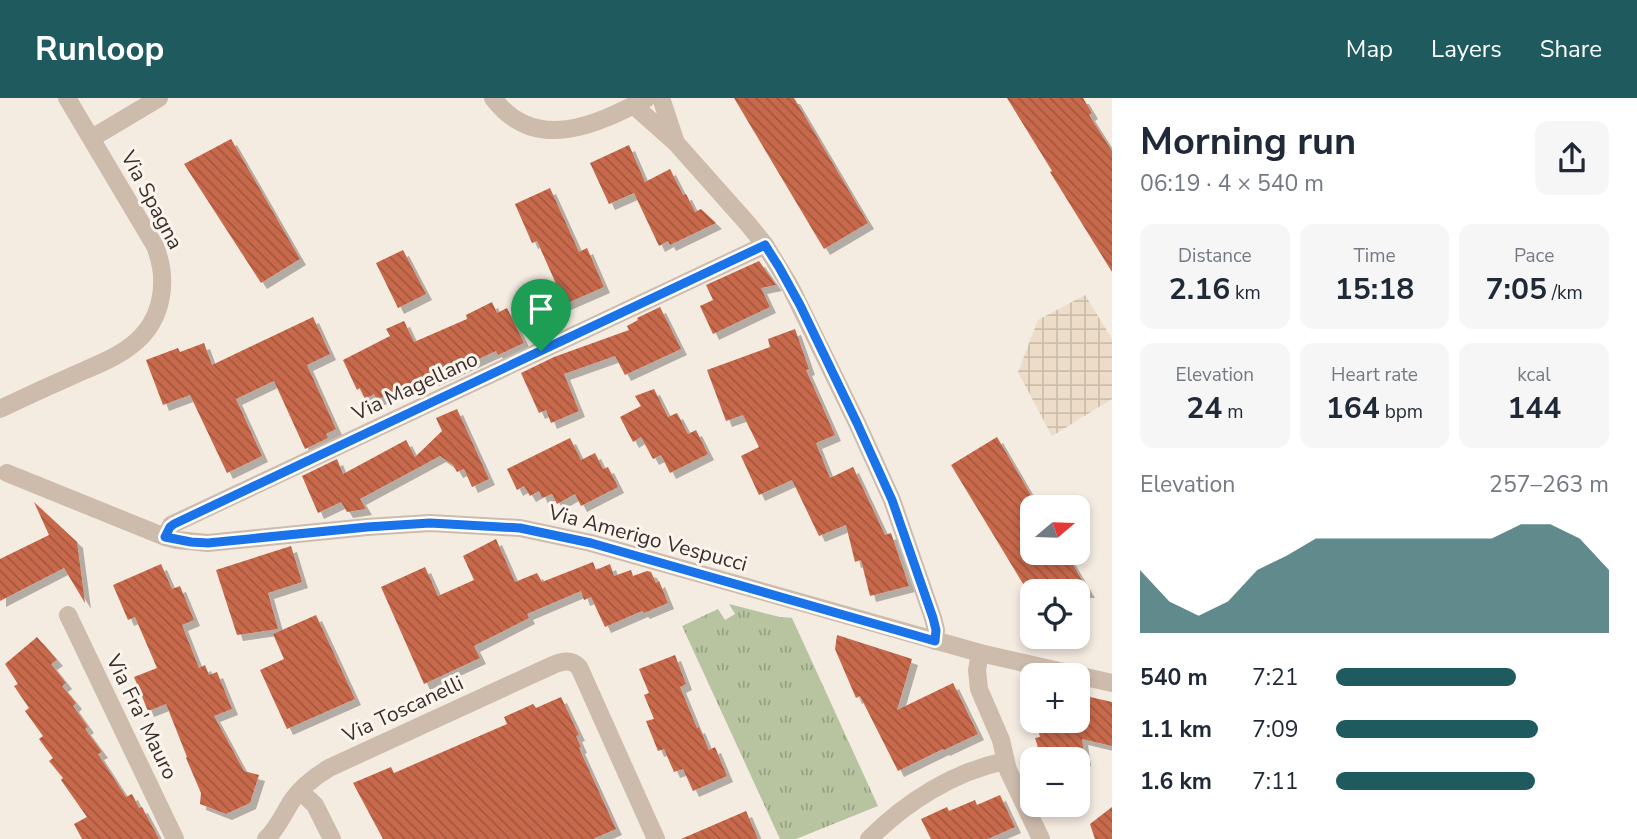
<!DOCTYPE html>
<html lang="en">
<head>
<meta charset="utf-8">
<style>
  :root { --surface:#fff; --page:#f6f6f7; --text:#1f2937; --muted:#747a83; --accent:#1f5a5e }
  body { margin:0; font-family:"Nunito Sans",sans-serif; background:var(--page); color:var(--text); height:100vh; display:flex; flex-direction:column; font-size:26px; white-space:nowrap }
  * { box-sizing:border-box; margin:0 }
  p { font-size:23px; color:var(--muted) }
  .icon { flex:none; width:38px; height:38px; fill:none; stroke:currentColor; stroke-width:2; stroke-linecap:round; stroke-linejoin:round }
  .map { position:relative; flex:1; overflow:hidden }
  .details { display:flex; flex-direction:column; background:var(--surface); width:525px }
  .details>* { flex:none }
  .needle { width:46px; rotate:71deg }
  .fabs { position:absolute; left:1020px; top:397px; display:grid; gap:14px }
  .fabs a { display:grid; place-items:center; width:70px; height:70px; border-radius:14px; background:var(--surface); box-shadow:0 4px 10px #0003; font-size:35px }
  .pin { position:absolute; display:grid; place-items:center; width:60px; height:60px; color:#fff; margin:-72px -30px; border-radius:50% 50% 50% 0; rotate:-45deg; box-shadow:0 0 7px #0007 }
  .pin .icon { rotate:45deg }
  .round { display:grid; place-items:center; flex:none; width:74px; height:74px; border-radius:14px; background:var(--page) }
  .summary { display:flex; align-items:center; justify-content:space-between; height:119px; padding:0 28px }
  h1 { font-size:38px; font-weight:700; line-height:52px }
  .figures { display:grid; grid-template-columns:repeat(3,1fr); gap:10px; height:119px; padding:7px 28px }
  .figures div { display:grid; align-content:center; border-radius:14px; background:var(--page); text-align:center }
  .figures b { font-size:30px; font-weight:700 }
  .figures small { font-size:19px; font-weight:400 }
  .figures p { font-size:19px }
  .chart { height:196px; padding:14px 28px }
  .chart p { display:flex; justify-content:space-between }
  .chart svg { width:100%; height:126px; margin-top:7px; fill:var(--accent); opacity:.7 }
  ul { padding:0 28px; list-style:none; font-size:23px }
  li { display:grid; grid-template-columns:112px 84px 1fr; align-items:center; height:52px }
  li i { height:18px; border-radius:9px; background:var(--accent) }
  header { display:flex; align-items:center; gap:42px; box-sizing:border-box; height:98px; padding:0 35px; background:var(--accent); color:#fff }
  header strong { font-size:33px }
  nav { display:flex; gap:38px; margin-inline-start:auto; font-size:24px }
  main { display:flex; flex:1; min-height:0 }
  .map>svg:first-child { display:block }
  .grass { fill:url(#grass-tufts) }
  .plaza { fill:url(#plaza-grid) }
  .building { fill:url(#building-back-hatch); filter:url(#shadow) }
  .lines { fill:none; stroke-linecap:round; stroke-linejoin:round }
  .minor { stroke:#cdbbac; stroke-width:18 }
  .route-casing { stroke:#fff; stroke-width:14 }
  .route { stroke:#1a73e8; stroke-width:9 }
  .labels { text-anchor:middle; stroke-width:6; stroke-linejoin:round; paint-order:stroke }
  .street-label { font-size:21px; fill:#3b302b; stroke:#fbf5ee }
</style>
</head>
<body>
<header>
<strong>Runloop</strong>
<nav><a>Map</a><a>Layers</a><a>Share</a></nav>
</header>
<main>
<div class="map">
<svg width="1112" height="741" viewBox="0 0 1112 741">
  <defs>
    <pattern id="grass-tufts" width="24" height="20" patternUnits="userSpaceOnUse" patternTransform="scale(1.75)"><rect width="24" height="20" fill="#b8c4a0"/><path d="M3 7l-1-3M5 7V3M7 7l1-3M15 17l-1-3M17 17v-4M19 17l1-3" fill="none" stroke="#97a083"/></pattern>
    <pattern id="plaza-grid" width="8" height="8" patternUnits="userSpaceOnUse" patternTransform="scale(1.75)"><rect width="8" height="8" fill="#ecdcc8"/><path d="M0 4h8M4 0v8" fill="none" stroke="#cbbdac"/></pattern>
    <pattern id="building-back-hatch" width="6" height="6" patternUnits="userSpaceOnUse" patternTransform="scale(1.75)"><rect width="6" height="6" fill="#c8694b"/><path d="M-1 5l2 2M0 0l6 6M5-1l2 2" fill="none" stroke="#a4573f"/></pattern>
    <filter id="shadow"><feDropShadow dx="6" dy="6" stdDeviation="0" flood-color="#0004"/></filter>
  </defs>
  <rect width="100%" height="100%" fill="#f4ebe1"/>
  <path class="grass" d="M 729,506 L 780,519 L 792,520 L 878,708 L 796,741 L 780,741 L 682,528 L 718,511 L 725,522 L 735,516 Z"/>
  <path class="plaza" d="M 1085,197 L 1112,241 L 1112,301 L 1052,338 L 1018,274 L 1038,222 Z"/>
  <g class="building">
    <path d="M 734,0 L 794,0 L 868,125 L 824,151 Z"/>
    <path d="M 1007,0 L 1083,0 L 1092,15 L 1089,17 L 1112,53 L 1112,174 L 1050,74 L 1052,73 Z"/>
    <path d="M 231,41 L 300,161 L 261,185 L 184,66 Z"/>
    <path d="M 629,47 L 645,84 L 670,71 L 683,97 L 686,96 L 695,114 L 701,111 L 716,125 L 670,147 L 668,143 L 659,148 L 634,95 L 609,106 L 590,65 Z"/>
    <path d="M 550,90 L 579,154 L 587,150 L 604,189 L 565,206 L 537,143 L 532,145 L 515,106 Z"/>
    <path d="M 403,152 L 426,196 L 398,210 L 376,165 Z"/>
    <path d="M 759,163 L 776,187 L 761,190 L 770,209 L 713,236 L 700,208 L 713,202 L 706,187 Z"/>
    <path d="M 492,204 L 497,215 L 507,210 L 524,245 L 498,257 L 496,253 L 433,282 L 430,276 L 377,302 L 374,296 L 365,301 L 360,290 L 357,292 L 343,262 L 390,238 L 386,231 L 404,223 L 414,244 L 467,221 L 466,217 Z"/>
    <path d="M 660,209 L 681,251 L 625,277 L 615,258 L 564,276 L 579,313 L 551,325 L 546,312 L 539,315 L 521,275 L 554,259 L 629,232 L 627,228 L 638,222 L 637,220 Z"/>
    <path d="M 313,219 L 330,256 L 307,267 L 336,331 L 326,336 L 328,340 L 305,351 L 274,283 L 236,301 L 262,358 L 227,375 L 190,297 L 163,307 L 146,262 L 178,250 L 180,254 L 204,245 L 212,267 Z"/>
    <path d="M 795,231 L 809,271 L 806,272 L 835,337 L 816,345 L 830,380 L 853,369 L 885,437 L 891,435 L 909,488 L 870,498 L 861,462 L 855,464 L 846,427 L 819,438 L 792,382 L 759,397 L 741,358 L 759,349 L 743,317 L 726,323 L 707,272 L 770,249 L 768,241 Z"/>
    <path d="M 654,291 L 668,319 L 677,315 L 688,336 L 696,332 L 708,356 L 670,375 L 661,357 L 653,361 L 641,339 L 633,344 L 620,319 L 641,308 L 635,298 Z"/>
    <path d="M 457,311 L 489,381 L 472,389 L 464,371 L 457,374 L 453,367 L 440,358 L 360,401 L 366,411 L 347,414 L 341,404 L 318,415 L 302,378 L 337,361 L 343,376 L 406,342 L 415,359 L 442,333 L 436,320 Z"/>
    <path d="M 997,339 L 1032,399 L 1032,455 L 1066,455 L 1089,494 L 1028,494 L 951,367 Z"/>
    <path d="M 570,340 L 581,362 L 595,355 L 603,371 L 608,369 L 618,389 L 581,408 L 575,396 L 557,406 L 552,396 L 542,400 L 539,393 L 530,398 L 524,388 L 517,392 L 507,371 Z"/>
    <path d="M 34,404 L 77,444 L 85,505 L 64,470 L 0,503 L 0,461 L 49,437 Z"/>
    <path d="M 496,441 L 515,484 L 537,475 L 542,484 L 593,464 L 596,472 L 610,466 L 614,478 L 631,472 L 633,478 L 647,473 L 651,474 L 656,485 L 659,483 L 668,505 L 644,515 L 642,513 L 605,529 L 591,499 L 584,502 L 581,493 L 527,516 L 529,520 L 474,548 L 480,560 L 424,586 L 381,489 L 425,469 L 438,498 L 474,482 L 463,458 Z"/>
    <path d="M 291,448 L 302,484 L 268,495 L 278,531 L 237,537 L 216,472 Z"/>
    <path d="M 161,466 L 172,491 L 180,488 L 194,522 L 182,527 L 199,570 L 205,567 L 209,577 L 217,574 L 232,611 L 214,618 L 244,673 L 259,677 L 250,705 L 226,716 L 200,706 L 201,695 L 186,660 L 187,659 L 166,606 L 148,613 L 134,579 L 157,570 L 135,519 L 128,522 L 113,487 Z"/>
    <path d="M 316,517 L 355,601 L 287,631 L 260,572 L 284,561 L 273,536 Z"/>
    <path d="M 837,537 L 912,561 L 897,612 L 953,585 L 978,636 L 944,652 L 943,651 L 898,673 L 860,598 L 856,600 L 835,551 Z"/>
    <path d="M 37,539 L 57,562 L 51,566 L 66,585 L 62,588 L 76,605 L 73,608 L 88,629 L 85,631 L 102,654 L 98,656 L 126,699 L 132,696 L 139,710 L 142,709 L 159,741 L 82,741 L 74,726 L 87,719 L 61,682 L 63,680 L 49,663 L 53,660 L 39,641 L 43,638 L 25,613 L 29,610 L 14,588 L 18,586 L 5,566 Z"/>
    <path d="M 675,557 L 686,586 L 680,589 L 697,630 L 699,629 L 709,652 L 715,649 L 727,678 L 693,693 L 683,671 L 674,674 L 664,651 L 658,653 L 646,623 L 654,621 L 644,597 L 649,595 L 639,571 Z"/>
    <path d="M 561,599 L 579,637 L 576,638 L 581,649 L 579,650 L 616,731 L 593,741 L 383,741 L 353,685 L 391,669 L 394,675 L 507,626 L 504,619 L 533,606 L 536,610 Z"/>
    <path d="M 1090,599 L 1112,604 L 1112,648 L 1082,641 L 1085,662 L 1042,662 L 1035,640 L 1040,639 L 1036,623 L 1078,623 L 1078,604 Z"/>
    <path d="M 1000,697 L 1015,729 L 988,741 L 931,741 L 921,721 L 947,709 L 949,713 L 975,702 L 977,707 Z"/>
    <path d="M 1112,709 L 1112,741 L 1095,741 L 1090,726 Z"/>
    <path d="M 746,713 L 758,741 L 681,741 Z"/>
  </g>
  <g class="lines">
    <g class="minor">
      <path d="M 493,0 C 535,56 597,27 647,0"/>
      <path d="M 661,0 L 676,45"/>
      <path d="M 636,6 L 640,13 L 676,45 L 748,126 L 765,147 L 790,188 L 857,325 L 892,402 L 933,520 L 936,532 L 935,543"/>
      <path d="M 92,40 L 159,0"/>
      <path d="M 0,311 C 25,299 49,288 74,277 C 94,268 116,260 132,247 C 163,223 169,183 155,148 L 67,0"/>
      <path d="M 7,375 L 165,439 L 177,442 L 208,445 L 367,429 L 430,425 L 520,430 L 591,445 L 980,555 L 1112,585"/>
      <path d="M 165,439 L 171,427 L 765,147"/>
      <path d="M 68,517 L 175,741"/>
      <path d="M 980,555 L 977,572 L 979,591 L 1001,642 L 1008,672 L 1041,741"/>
      <path d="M 300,693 L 315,707 L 332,741"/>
      <path d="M 266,741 C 277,731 283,717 291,704 C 301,689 314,679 329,670 L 553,567 C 563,563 571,561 579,569 L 656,741"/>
      <path d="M 869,741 C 906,704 953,674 1005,663"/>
    </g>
  </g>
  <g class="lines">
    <g class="route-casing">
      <path id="route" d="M 765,147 L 779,169 L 800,207 L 857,325 L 892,402 L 933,520 L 936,532 L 935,543 L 591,445 L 520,430 L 430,425 L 367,429 L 208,445 L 191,444 L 165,439 L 170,429 L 174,426 Z"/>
    </g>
    <use href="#route" class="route"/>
  </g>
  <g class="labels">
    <g class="street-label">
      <text transform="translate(152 102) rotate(62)" y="7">Via Spagna</text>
      <text transform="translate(415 288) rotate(-25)" y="7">Via Magellano</text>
      <text transform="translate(648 440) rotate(15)" y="7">Via Amerigo Vespucci</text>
      <text transform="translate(403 611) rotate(-25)" y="7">Via Toscanelli</text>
      <text transform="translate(142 619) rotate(64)" y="7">Via Fra' Mauro</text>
    </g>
  </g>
</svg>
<div class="fabs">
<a><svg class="needle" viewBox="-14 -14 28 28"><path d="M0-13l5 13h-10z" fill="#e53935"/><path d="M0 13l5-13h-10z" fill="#747a83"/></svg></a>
<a><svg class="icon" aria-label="locate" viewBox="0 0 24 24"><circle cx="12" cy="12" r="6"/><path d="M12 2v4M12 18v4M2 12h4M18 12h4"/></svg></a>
<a>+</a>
<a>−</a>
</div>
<div class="pin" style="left:541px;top:253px;background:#1e9e55"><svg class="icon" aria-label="arrive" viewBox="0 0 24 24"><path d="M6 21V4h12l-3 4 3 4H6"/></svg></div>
</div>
<section class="details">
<div class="summary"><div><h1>Morning run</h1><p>06:19 · 4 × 540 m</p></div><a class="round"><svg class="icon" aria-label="share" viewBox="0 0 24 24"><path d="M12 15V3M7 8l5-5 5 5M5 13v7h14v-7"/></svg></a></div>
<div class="figures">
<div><p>Distance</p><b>2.16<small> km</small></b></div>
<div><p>Time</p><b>15:18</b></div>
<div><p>Pace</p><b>7:05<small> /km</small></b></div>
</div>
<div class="figures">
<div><p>Elevation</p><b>24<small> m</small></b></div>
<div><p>Heart rate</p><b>164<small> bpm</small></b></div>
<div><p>kcal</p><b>144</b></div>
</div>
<div class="chart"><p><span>Elevation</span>257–263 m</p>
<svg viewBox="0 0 160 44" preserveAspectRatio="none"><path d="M0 44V22L10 33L20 38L30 33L40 22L50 17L60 11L70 11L80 11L90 11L100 11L110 11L120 11L130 6L140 6L150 11L160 22V44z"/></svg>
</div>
<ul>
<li><b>540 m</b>7:21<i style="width:66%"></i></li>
<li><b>1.1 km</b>7:09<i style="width:74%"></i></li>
<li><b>1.6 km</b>7:11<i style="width:73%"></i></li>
</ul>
</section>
</main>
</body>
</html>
